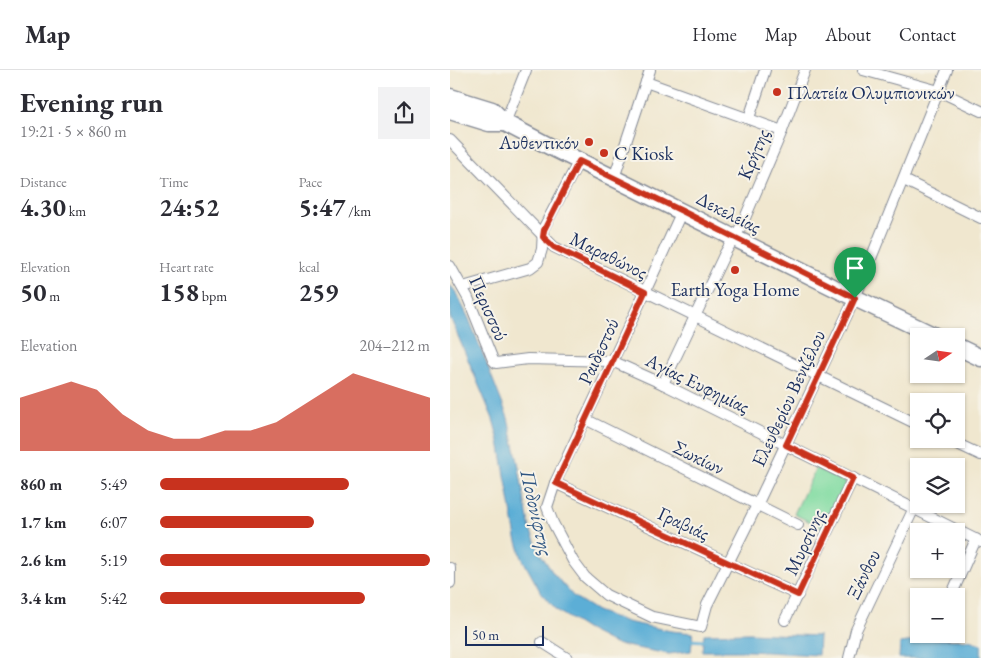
<!DOCTYPE html>
<html lang="en">
<head>
<meta charset="utf-8">
<style>
  :root { --surface:#fff; --page:#f2f2f3; --text:#2b2b33; --muted:#7c7c81; --line:#e1e1e2; --accent:#c8321e }
  body { margin:0; font-family:"EB Garamond",serif; background:var(--page); color:var(--text); height:100vh; display:flex; flex-direction:column; font-size:19px; white-space:nowrap }
  * { box-sizing:border-box; margin:0 }
  p { font-size:16px; color:var(--muted) }
  .icon { flex:none; width:28px; height:28px; fill:none; stroke:currentColor; stroke-width:2; stroke-linecap:round; stroke-linejoin:round }
  .map { position:relative; flex:1; overflow:hidden }
  .panel { display:flex; flex-direction:column; background:var(--surface); width:450px }
  .panel>* { flex:none }
  .needle { width:32px; rotate:77deg }
  .buttons { position:absolute; left:460px; top:258px; display:grid; gap:10px }
  .buttons a { display:grid; place-items:center; width:55px; height:55px; border-radius:0px; background:var(--surface); box-shadow:0 1px 4px #0004; font-size:25px }
  .scale { position:absolute; left:15px; bottom:12px; width:79px; box-sizing:border-box; padding-left:5px; border:2px solid #1b2f5e; border-top:0; font-size:14px; line-height:18px; white-space:nowrap; color:#1b2f5e; -webkit-text-stroke:4px #f7f3e8; paint-order:stroke }
  .pin { position:absolute; display:grid; place-items:center; width:42px; height:42px; color:#fff; margin:-51px -21px; border-radius:50% 50% 50% 0; rotate:-45deg; box-shadow:0 0 5px #0007 }
  .pin .icon { rotate:45deg }
  .round { display:grid; place-items:center; flex:none; width:52px; height:52px; border-radius:0px; background:var(--page) }
  .summary { display:flex; align-items:center; justify-content:space-between; height:85px; padding:0 20px }
  h1 { font-size:28px; font-weight:700; line-height:38px }
  .figures { display:grid; grid-template-columns:repeat(3,1fr); gap:8px; height:85px; padding:5px 20px }
  .figures div { display:grid; align-content:center }
  .figures b { font-size:25px; font-weight:700 }
  .figures small { font-size:14px; font-weight:400 }
  .figures p { font-size:14px }
  .chart { height:140px; padding:10px 20px }
  .chart p { display:flex; justify-content:space-between }
  .chart svg { width:100%; height:90px; margin-top:5px; fill:var(--accent); opacity:.7 }
  ul { padding:0 20px; list-style:none; font-size:16px }
  li { display:grid; grid-template-columns:80px 60px 1fr; align-items:center; height:38px }
  li i { height:12px; border-radius:6px; background:var(--accent) }
  header { display:flex; align-items:center; gap:30px; box-sizing:border-box; height:70px; padding:0 25px; background:var(--surface); border-bottom:1px solid var(--line) }
  header strong { font-size:24px }
  nav { display:flex; gap:28px; margin-inline-start:auto; font-size:18px }
  main { display:flex; flex:1; min-height:0 }
  .map>svg:first-child { display:block }
  .green { fill:#80dba1; stroke:#4e8580 }
  .water { fill:#5baed6; stroke:#3b6e9a }
  .lines { fill:none; stroke-linecap:round; stroke-linejoin:round }
  .stream { stroke:#5baed6; stroke-width:3 }
  .minor-casing { stroke:#868b96; stroke-width:12 }
  .primary-casing { stroke:#868b96; stroke-width:19 }
  .minor { stroke:#fff; stroke-width:10 }
  .primary { stroke:#fff; stroke-width:16 }
  .route-casing { stroke:#fff; stroke-width:10 }
  .route { stroke:#c8321e; stroke-width:6 }
  .poi-dot { fill:#c8321e; stroke:#f7f3e8; stroke-width:2 }
  .labels { text-anchor:middle; stroke-width:4; stroke-linejoin:round; paint-order:stroke }
  .poi-label { font-size:19px; fill:#1b2f5e; stroke:#f7f3e8; text-anchor:start }
  .street-label { font-size:19px; fill:#1b2f5e; stroke:#f7f3e8 }
  .water-label { font-size:20px; font-style:italic; fill:#2e5582; stroke:#f7f3e8 }
</style>
</head>
<body>
<header>
<strong>Map</strong>
<nav><a>Home</a><a>Map</a><a>About</a><a>Contact</a></nav>
</header>
<main>
<section class="panel">
<div class="summary"><div><h1>Evening run</h1><p>19:21 · 5 × 860 m</p></div><a class="round"><svg class="icon" aria-label="share" viewBox="0 0 24 24"><path d="M12 15V3M7 8l5-5 5 5M5 13v7h14v-7"/></svg></a></div>
<div class="figures">
<div><p>Distance</p><b>4.30<small> km</small></b></div>
<div><p>Time</p><b>24:52</b></div>
<div><p>Pace</p><b>5:47<small> /km</small></b></div>
</div>
<div class="figures">
<div><p>Elevation</p><b>50<small> m</small></b></div>
<div><p>Heart rate</p><b>158<small> bpm</small></b></div>
<div><p>kcal</p><b>259</b></div>
</div>
<div class="chart"><p><span>Elevation</span>204–212 m</p>
<svg viewBox="0 0 160 44" preserveAspectRatio="none"><path d="M0 44V18L10 14L20 10L30 14L40 26L50 34L60 38L70 38L80 34L90 34L100 30L110 22L120 14L130 6L140 10L150 14L160 18V44z"/></svg>
</div>
<ul>
<li><b>860 m</b>5:49<i style="width:70%"></i></li>
<li><b>1.7 km</b>6:07<i style="width:57%"></i></li>
<li><b>2.6 km</b>5:19<i style="width:100%"></i></li>
<li><b>3.4 km</b>5:42<i style="width:76%"></i></li>
</ul>
</section>
<div class="map">
<svg width="531" height="588" viewBox="0 0 531 588">
  <rect width="100%" height="100%" fill="#f7f3e8"/>
  <filter id="ink" filterUnits="userSpaceOnUse"><feTurbulence type="fractalNoise" baseFrequency=".02" numOctaves="2"/><feDisplacementMap in="SourceGraphic" scale="10" xChannelSelector="R" yChannelSelector="G"/><feConvolveMatrix kernelMatrix="1 2 1 2 8 2 1 2 1" color-interpolation-filters="sRGB"/></filter>
  <filter id="wash" filterUnits="userSpaceOnUse"><feTurbulence type="fractalNoise" baseFrequency=".0096" numOctaves="4" result="noise"/><feDisplacementMap in="SourceGraphic" scale="20" xChannelSelector="R" yChannelSelector="G"/><feGaussianBlur stdDeviation="1.12" result="paint"/><feColorMatrix in="noise" values="0 0 0 0 0 0 0 0 0 0 0 0 0 0 0 0 0 1.4 0 .05"/><feComposite in="paint" operator="in"/></filter>
  <g filter="url(#wash)">
    <rect width="100%" height="100%" fill="#f0e7cf"/>
    <path class="green" d="M 366,398 L 396,413 L 374,459 L 344,444 Z"/>
    <g class="water">
      <path d="M 0,215 L 5,221 L 19,249 L 58,348 L 68,392 L 75,433 L 80,459 L 90,483 L 103,503 L 123,526 L 147,541 L 177,552 L 221,561 L 243,563 L 241,581 L 219,584 L 165,574 L 136,559 L 108,541 L 91,523 L 72,488 L 66,468 L 49,371 L 43,349 L 0,247 Z"/>
      <path d="M 299,563 L 369,566 L 368,585 L 299,581 L 252,581 L 254,564 Z"/>
      <path d="M 481,569 L 519,570 L 531,574 L 531,588 L 449,588 L 450,573 Z"/>
    </g>
    <g class="lines">
      <path class="stream" d="M 239,570 L 255,571"/>
    </g>
  </g>
  <g filter="url(#ink)">
    <g class="lines">
      <g class="minor-casing">
        <g id="minor">
          <path d="M 413,0 L 489,21 L 531,41"/>
          <path d="M 196,12 L 332,61"/>
          <path d="M 299,48 L 315,0"/>
          <path d="M 55,53 L 76,0"/>
          <path d="M 0,70 L 104,177 L 469,355"/>
          <path d="M 164,108 L 200,0"/>
          <path d="M 454,110 L 531,148"/>
          <path d="M 232,141 L 195,222 L 105,413 L 97,437 L 103,453 L 123,491 L 135,507 L 156,525 L 202,547 L 251,557 L 257,535 L 307,435 L 405,228 L 497,0"/>
          <path d="M 0,196 L 18,228 L 43,290 L 46,293 L 78,289 L 162,291 L 213,314 L 531,472"/>
          <path d="M 13,217 L 80,198 L 88,192 L 92,179 L 93,159 L 129,91"/>
          <path d="M 213,314 L 275,183 L 292,155 L 332,61 L 355,0"/>
          <path d="M 135,349 L 348,455"/>
          <path d="M 497,369 L 531,385"/>
          <path d="M 105,413 L 348,525"/>
          <path d="M 0,498 L 0,513"/>
          <path d="M 501,526 L 526,469"/>
          <path d="M 335,550 L 403,408"/>
          <path d="M 92,572 L 117,588"/>
          <path d="M 399,588 L 406,560 L 464,438"/>
        </g>
      </g>
      <g class="primary-casing">
        <g id="primary">
          <path d="M 0,27 L 42,40 L 55,53 L 99,76 L 405,228 L 485,266"/>
          <path d="M 0,41 L 39,53 L 55,53"/>
          <path d="M 506,276 L 531,288"/>
        </g>
      </g>
      <use href="#minor" class="minor"/>
      <use href="#primary" class="primary"/>
    </g>
  </g>
  <g class="lines" filter="url(#ink)">
    <g class="route-casing">
      <path id="route" d="M 129,91 L 232,141 L 405,228 L 336,375 L 403,408 L 348,525 L 106,413 L 195,222 L 104,177 L 93,167 L 94,160 Z"/>
    </g>
    <use href="#route" class="route"/>
  </g>
  <g class="poi-dot">
    <circle cx="327" cy="22" r="5"/>
    <circle cx="139" cy="72" r="5"/>
    <circle cx="154" cy="83" r="5"/>
    <circle cx="285" cy="200" r="5"/>
  </g>
  <g class="labels">
    <g class="poi-label">
      <text x="337" y="29">Πλατεία Ολυμπιονικών</text>
      <text x="129" y="79" text-anchor="end">Αυθεντικόν</text>
      <text x="164" y="90">C Kiosk</text>
      <text x="285" y="226" text-anchor="middle">Earth Yoga Home</text>
    </g>
    <g class="street-label">
      <text transform="translate(303 84) rotate(-67)" y="7">Κρήτης</text>
      <text transform="translate(279 142) rotate(27)" y="7">Δεκελείας</text>
      <text transform="translate(159 185) rotate(26)" y="7">Μαραθώνος</text>
      <text transform="translate(39 238) rotate(66)" y="7">Περισσού</text>
      <text transform="translate(148 281) rotate(-65)" y="7">Ραιδεστού</text>
      <text transform="translate(248 313) rotate(26)" y="7">Αγίας Ευφημίας</text>
      <text transform="translate(338 328) rotate(-65)" y="7">Ελευθερίου Βενιζέλου</text>
      <text transform="translate(249 387) rotate(26)" y="7">Σωκίων</text>
      <text transform="translate(234 453) rotate(25)" y="7">Γραβιάς</text>
      <text transform="translate(354 472) rotate(-65)" y="7">Μυρσίνης</text>
      <text transform="translate(413 504) rotate(-64)" y="7">Ξάνθου</text>
    </g>
    <g class="water-label">
      <text transform="translate(87 443) rotate(77)" y="7">Ποδονίφτης</text>
    </g>
  </g>
</svg>
<div class="buttons">
<a><svg class="needle" viewBox="-14 -14 28 28"><path d="M0-13l5 13h-10z" fill="#e53935"/><path d="M0 13l5-13h-10z" fill="#7c7c81"/></svg></a>
<a><svg class="icon" aria-label="locate" viewBox="0 0 24 24"><circle cx="12" cy="12" r="6"/><path d="M12 2v4M12 18v4M2 12h4M18 12h4"/></svg></a>
<a><svg class="icon" aria-label="layers" viewBox="0 0 24 24"><path d="M12 4l9 5-9 5-9-5zM3 14l9 5 9-5"/></svg></a>
<a>+</a>
<a>−</a>
</div>
<div class="scale">50 m</div>
<div class="pin" style="left:405px;top:228px;background:#1e9e55"><svg class="icon" aria-label="arrive" viewBox="0 0 24 24"><path d="M6 21V4h12l-3 4 3 4H6"/></svg></div>
</div>
</main>
</body>
</html>
